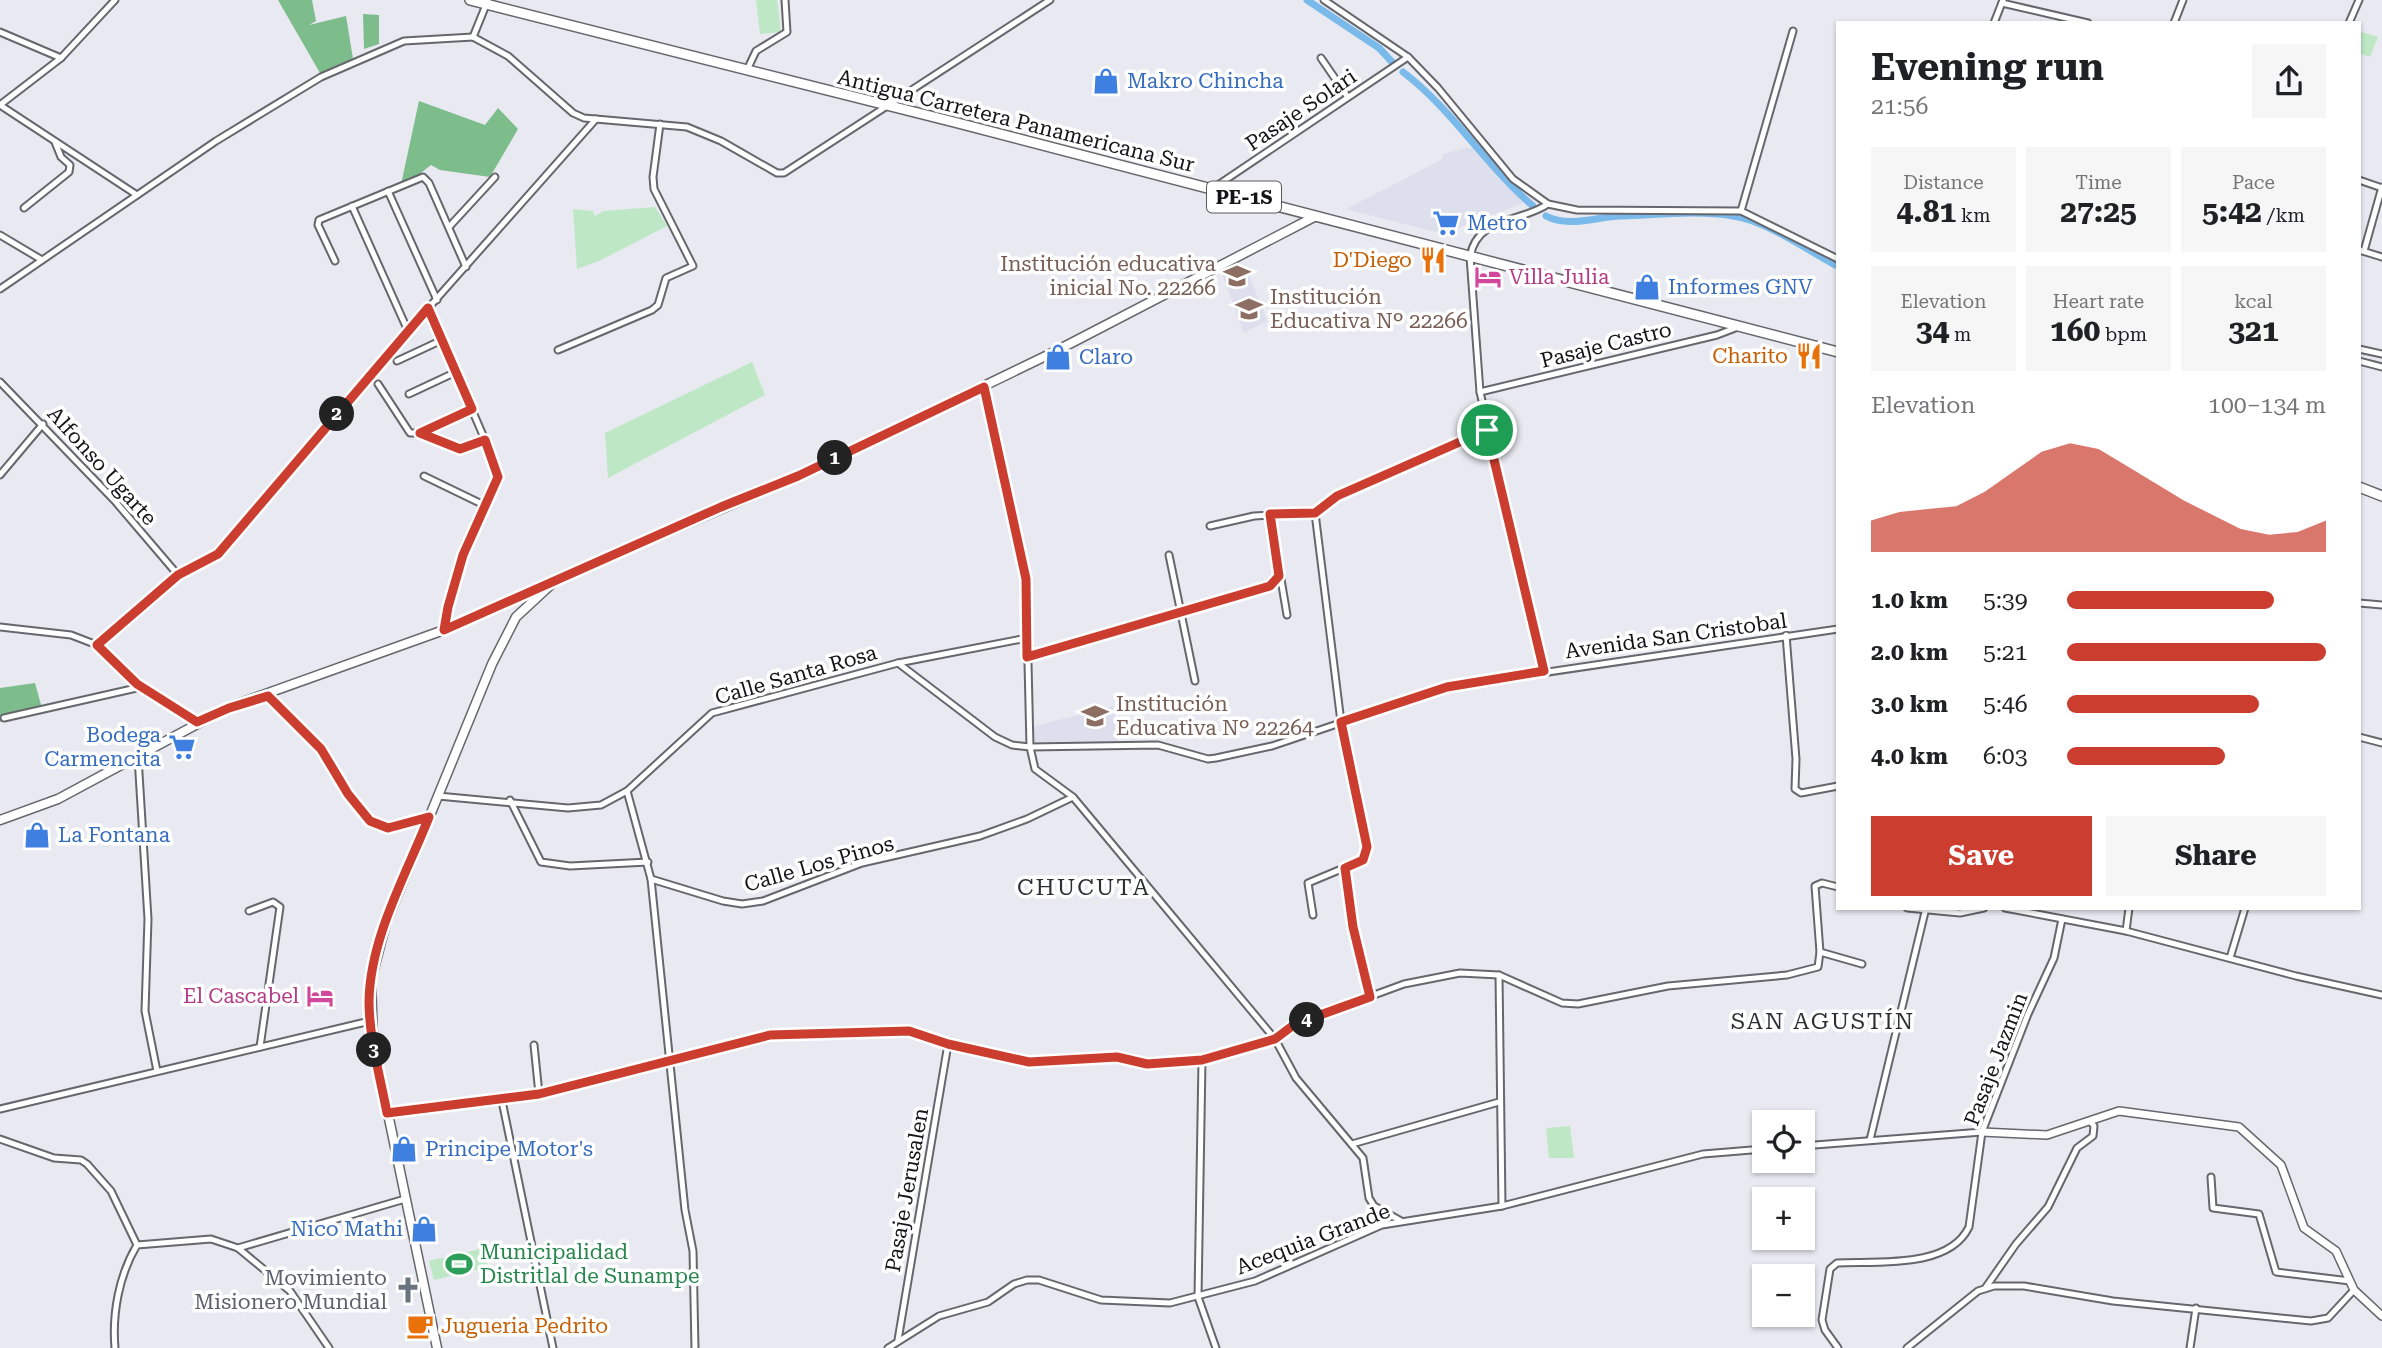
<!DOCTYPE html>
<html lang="en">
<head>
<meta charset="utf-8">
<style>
  :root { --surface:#fff; --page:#f6f6f6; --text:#202124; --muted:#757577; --accent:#cb3e2f }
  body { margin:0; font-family:"Roboto Serif",serif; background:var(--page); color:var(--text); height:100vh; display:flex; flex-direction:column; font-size:26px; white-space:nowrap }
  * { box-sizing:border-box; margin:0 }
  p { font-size:23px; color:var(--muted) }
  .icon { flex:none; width:38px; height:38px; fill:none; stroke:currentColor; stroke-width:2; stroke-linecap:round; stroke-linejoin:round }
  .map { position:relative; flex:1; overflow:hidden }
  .drawer { position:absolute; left:1836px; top:21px; width:525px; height:889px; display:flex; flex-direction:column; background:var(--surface); border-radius:0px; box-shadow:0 2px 5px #0004 }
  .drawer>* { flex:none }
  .buttons { position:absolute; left:1752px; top:1110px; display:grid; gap:14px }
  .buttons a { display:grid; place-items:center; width:63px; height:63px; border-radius:0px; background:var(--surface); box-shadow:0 2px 5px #0004; font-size:35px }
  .pin { position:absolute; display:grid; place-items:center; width:60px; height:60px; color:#fff; margin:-30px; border:4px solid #fff; border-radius:50%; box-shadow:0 2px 7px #0007 }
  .km { position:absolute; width:35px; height:35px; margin:-18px; border-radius:50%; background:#222; color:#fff; font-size:19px; line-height:35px; text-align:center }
  .round { display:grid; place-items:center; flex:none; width:74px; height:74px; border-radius:0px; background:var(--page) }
  .overview { display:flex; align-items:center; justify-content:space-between; height:119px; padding:0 35px }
  h1 { font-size:38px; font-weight:700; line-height:52px }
  .stats { display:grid; grid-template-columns:repeat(3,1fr); gap:10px; height:119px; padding:7px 35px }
  .stats div { display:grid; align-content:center; border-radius:0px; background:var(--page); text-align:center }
  .stats b { font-size:30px; font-weight:700 }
  .stats small { font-size:19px; font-weight:400 }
  .stats p { font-size:19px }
  .chart { height:196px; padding:14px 35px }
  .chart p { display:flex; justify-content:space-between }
  .chart svg { width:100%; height:126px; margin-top:7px; fill:var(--accent); opacity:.7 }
  .button { display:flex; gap:14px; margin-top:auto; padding:14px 35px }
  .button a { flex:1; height:80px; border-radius:0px; background:var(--accent); color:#fff; font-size:28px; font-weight:700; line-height:80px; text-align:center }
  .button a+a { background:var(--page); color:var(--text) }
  ul { padding:0 35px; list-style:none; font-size:23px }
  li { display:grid; grid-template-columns:112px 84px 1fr; align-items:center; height:52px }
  li i { height:18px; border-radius:9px; background:var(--accent) }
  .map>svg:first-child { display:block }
  .built { fill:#dddfed }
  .green { fill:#bee7c6 }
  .forest { fill:#7dbc8b }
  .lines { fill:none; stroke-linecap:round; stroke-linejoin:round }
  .canal { stroke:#7abaea; stroke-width:7 }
  .minor-casing { stroke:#66676c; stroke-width:9 }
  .tertiary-casing { stroke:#66676c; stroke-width:10 }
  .secondary-casing { stroke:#66676c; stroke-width:11 }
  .trunk-casing { stroke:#66676c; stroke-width:12 }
  .minor { stroke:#fff; stroke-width:5 }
  .tertiary { stroke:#fff; stroke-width:7 }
  .secondary { stroke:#fff; stroke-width:8 }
  .trunk { stroke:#fff; stroke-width:9 }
  .route-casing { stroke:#fff; stroke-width:14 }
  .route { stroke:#cb3e2f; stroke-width:9 }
  .labels { text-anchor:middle; stroke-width:7; stroke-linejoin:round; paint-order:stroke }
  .shield { fill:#fff; stroke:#5a5a5d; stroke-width:2 }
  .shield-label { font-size:19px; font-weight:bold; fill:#141417 }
  .shop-label { font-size:21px; fill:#366cbe; stroke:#fff; text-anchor:start }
  .street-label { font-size:21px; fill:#141417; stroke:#fff }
  .food-label { font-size:21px; fill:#c56008; stroke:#fff; text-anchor:end }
  .education-label { font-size:21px; fill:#785e54; stroke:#fff; text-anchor:start }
  .hotel-label { font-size:21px; fill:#b23c85; stroke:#fff; text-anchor:start }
  .leisure-label { font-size:21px; fill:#27864d; stroke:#fff; text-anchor:start }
  .worship-label { font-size:21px; fill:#5b616d; stroke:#fff; text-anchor:end }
  .neighbourhood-label { font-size:23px; letter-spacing:2px; fill:#2e2f34; stroke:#fff }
</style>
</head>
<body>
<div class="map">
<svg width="2382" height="1348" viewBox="0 0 2382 1348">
  <rect width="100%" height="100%" fill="#e9eaf1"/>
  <g class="built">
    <path d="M 1465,148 L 1474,148 L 1526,202 L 1443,234 L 1346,209 L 1441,160 L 1443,154 Z"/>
    <path d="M 1238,268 L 1241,275 L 1248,272 L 1267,321 L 1244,333 L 1222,274 Z"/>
    <path d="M 1114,706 L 1118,741 L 1036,744 L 1034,740 L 1034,726 Z"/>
  </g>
  <g class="green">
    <path d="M 756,0 L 777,0 L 781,32 L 760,34 Z"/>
    <path d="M 2359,31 L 2378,37 L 2370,57 L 2359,53 Z"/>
    <path d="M 655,207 L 667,226 L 601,260 L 577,269 L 573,209 L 593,211 L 594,216 L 604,211 Z"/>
    <path d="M 752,362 L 765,395 L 608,478 L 605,433 Z"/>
    <path d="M 1570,1126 L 1574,1158 L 1549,1158 L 1546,1128 Z"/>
    <path d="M 484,1248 L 488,1267 L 434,1280 L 429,1261 Z"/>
  </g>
  <g class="forest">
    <path d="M 278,0 L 312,0 L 316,21 L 309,25 L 346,16 L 353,59 L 320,73 Z"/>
    <path d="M 363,14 L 379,15 L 379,44 L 364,49 Z"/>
    <path d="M 419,101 L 485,125 L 498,108 L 518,129 L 490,177 L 440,170 L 431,165 L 400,189 Z"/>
    <path d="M 35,683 L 43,712 L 0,722 L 0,688 Z"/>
  </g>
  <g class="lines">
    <g class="canal">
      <path d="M 1307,0 L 1379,48 L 1392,62"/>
      <path d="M 1403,72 C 1453,110 1485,165 1533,206"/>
      <path d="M 1546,216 C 1568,228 1596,217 1620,216 C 1656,215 1698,210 1733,216 C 1765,220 1807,250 1835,265"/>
    </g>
    <g class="minor-casing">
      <g id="minor">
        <path d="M 1324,0 L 1408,57 L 1438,88 L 1513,179 L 1548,204 L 1577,210 L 1741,211 L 1838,259"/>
        <path d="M 2002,3 L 2088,23"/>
        <path d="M 1994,23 L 2003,0"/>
        <path d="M 2174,23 L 2183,0"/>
        <path d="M 2349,23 L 2359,0"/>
        <path d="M 0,32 L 61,58"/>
        <path d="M 473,37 L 508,56 L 573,113 L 584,118 L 687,127 L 721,141 L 777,173 L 784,173 L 1050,0"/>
        <path d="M 473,37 L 488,0"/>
        <path d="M 1321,58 L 1347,96"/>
        <path d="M 747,70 L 756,51 L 787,32 L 785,0"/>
        <path d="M 0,105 L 137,195"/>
        <path d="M 0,105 L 61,58 L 115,0"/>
        <path d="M 2359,180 L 2382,188"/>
        <path d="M 1212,189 L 1408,57"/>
        <path d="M 388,191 L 437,300"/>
        <path d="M 352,206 L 408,331"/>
        <path d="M 24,208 L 69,172 L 70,165 L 61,157 L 55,142"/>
        <path d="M 1741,211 L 1793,31"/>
        <path d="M 449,227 L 495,177"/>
        <path d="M 0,235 L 42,260"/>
        <path d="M 2359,250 L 2382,257"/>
        <path d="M 2364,251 L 2382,187"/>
        <path d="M 335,261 L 318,225 L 319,220 L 423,177 L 429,183 L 466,267"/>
        <path d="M 0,289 L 216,141 L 321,77 L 404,41 L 473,37"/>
        <path d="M 428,308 L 495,463 L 496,483 L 463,555 L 448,607 L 444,630"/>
        <path d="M 2359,349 L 2382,354"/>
        <path d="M 558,350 L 652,310 L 658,305 L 666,278 L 693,266 L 654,189 L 653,177 L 660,124"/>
        <path d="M 397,361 L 442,340"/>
        <path d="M 2359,361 L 2382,367"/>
        <path d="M 0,382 L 114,500 L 178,575"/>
        <path d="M 378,384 L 410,433 L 420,433 L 472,409"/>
        <path d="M 984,387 L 1026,579 L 1030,747 L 1158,745 L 1208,759 L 1216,758 L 1272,746 L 1447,687 L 1838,629"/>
        <path d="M 1480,392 L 1717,335 L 1738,327"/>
        <path d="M 409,394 L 456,372"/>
        <path d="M 420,433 L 460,449 L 485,440"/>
        <path d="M 0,475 L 43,424"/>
        <path d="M 424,476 L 486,506"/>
        <path d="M 1270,514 L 1287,615"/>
        <path d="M 1210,526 L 1254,516 L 1315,513 L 1337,496 L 1487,430"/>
        <path d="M 1169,555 L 1195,681"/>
        <path d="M 2359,603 L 2382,605"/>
        <path d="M 0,627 L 71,635 L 97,645 L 137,684 L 197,722"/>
        <path d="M 1786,635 L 1796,759 L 1795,789 L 1801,793 L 1838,786"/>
        <path d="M 97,645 L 178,575 L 218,554 L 408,331 L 596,119"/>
        <path d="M 1027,657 L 1263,589 L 1279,576"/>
        <path d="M 898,663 L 995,737 L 1012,745 L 1030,747 L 1035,769 L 1073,797 L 1275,1039 L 1296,1078 L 1363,1158 L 1369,1198 L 1374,1206 L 1401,1221"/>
        <path d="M 1544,671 L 1480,392 L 1470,257 C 1477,216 1520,223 1548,204"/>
        <path d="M 268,696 L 321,749 L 348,794 L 370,821 L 388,828 L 429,817"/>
        <path d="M 4,718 L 141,687"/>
        <path d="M 2359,737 L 2382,743"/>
        <path d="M 138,757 L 148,919 L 145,1011 L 157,1071"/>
        <path d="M 627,791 L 651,879 L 685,1210 L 693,1251 L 695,1348"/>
        <path d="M 438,796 L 568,808 L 601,805 L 627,791 L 712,713 L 898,663 L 1027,638"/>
        <path d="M 510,800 L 541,862 L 570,866 L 648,862"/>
        <path d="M 1345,868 L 1353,927 L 1370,997"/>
        <path d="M 651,879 L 723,901 L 742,904 L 763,901 L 862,863 L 980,836 L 1027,819 L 1073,797"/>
        <path d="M 1907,908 L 1960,913 L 1984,908"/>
        <path d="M 2005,908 L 2126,931 L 2296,976 L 2382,995"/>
        <path d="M 249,911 L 273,902 L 280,907 L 260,1047"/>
        <path d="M 1313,915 L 1308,883 L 1363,860 L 1367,847 L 1341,722 L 1315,513"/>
        <path d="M 2126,931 L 2129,908"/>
        <path d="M 1820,952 L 1862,964"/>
        <path d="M 2230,958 L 2245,908"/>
        <path d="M 1499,975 L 1502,1206"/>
        <path d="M 534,1045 L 539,1094"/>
        <path d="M 1202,1060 L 1198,1297 L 1216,1348"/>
        <path d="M 502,1101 L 553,1348"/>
        <path d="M 0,1109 L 370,1021"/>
        <path d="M 387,1113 L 539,1094 L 770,1035 L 909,1031 L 948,1044 L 1029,1062 L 1117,1057 L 1147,1064 L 1202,1060 L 1275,1039 L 1295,1024 L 1404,984 L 1460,973 L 1499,975 L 1562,1003 L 1578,1004 L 1668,986 L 1787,975 L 1818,967 L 1820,952 L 1815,886 L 1822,883 L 1838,887"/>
        <path d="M 0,1139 L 54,1158 L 81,1160 L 87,1164 L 111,1191 L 137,1245"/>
        <path d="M 1870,1140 L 1925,912"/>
        <path d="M 1352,1144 L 1499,1102"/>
        <path d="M 1802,1146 L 1982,1132"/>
        <path d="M 2211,1177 L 2213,1208 L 2259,1214 L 2276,1272 L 2350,1281"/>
        <path d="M 238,1248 L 405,1199"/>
        <path d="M 1986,1287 L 2016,1244 L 2048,1207 L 2077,1148 L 2093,1136 L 2094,1126 L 2090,1121"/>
        <path d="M 898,1340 L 948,1044"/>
        <path d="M 115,1348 C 112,1314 119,1275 137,1245 L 211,1239 L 238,1248 L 290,1291 L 329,1348"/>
        <path d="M 888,1348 L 939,1316 L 988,1302 L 1014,1284 L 1027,1280 L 1039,1280 L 1101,1300 L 1170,1303 L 1255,1281 L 1382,1225 L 1502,1206 L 1703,1154 L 1764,1149"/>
        <path d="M 1838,1348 L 1825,1330 L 1822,1320 L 1830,1269 L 1837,1263 C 1877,1261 1949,1269 1969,1227 L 1982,1132 L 2028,1014 L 2054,958 L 2062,919"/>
        <path d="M 1907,1348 L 1978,1291 L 1994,1286 L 2024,1286 L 2113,1301 L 2311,1321 L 2328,1318 L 2354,1290"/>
        <path d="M 2190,1348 L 2196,1308"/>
      </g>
    </g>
    <g class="tertiary-casing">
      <path id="tertiary" d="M 1982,1132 L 2047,1135 L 2119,1111 L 2239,1127 L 2281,1165 L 2304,1228 L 2336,1251 L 2354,1290 L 2382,1316"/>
    </g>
    <g class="secondary-casing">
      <g id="secondary">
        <path d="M 0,820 L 58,799 L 229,707 L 444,630 L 546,585"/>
        <path d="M 437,1348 L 373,1042 L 371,980 L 386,923 L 492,664 L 516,617 L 556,580 L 798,476 L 1054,352 L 1316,216"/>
      </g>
    </g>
    <g class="trunk-casing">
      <g id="trunk">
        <path d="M 470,0 L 954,122 L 1838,352"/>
        <path d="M 2359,487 L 2382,496"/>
      </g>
    </g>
    <use href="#minor" class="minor"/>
    <use href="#tertiary" class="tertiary"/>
    <use href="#secondary" class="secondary"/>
    <use href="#trunk" class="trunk"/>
  </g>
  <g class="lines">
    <g class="route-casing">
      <path id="route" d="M 428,308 L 472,409 L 420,433 L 460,449 L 485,440 L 498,477 L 463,555 L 448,607 L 444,630 L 721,507 L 798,476 L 984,387 L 1026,579 L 1027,657 L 1270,586 L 1279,576 L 1270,514 L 1315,513 L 1337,496 L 1487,430 L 1544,671 L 1447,687 L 1341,722 L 1367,847 L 1363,860 L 1345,868 L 1353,927 L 1370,997 L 1295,1024 L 1275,1039 L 1202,1060 L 1147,1064 L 1117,1057 L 1029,1062 L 948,1044 L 909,1031 L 770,1035 L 539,1094 L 387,1113 C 380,1076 369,1038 369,1001 C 370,938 406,875 429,817 L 388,828 L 370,821 L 348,794 L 321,749 L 268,696 L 229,708 L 197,722 L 137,684 L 97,645 L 178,575 L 218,554 Z"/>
    </g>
    <use href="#route" class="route"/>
  </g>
  <defs>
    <g id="shop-bare" transform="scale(2.1)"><path d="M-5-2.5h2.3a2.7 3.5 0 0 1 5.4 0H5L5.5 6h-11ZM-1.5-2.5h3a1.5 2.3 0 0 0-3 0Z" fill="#3f7fe0" stroke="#fff" stroke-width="2.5" paint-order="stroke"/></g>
    <g id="supermarket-bare" transform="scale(2.1)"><path d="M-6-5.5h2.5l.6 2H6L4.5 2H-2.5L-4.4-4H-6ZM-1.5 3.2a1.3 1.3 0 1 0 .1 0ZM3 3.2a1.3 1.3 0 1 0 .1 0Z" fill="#3f7fe0" stroke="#fff" stroke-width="2.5" paint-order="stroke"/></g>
    <g id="restaurant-bare" transform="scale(2.1)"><path d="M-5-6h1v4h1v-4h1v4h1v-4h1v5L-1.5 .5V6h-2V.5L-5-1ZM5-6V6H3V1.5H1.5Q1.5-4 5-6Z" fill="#e8710a" stroke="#fff" stroke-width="2.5" paint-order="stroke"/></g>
    <g id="school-bare" transform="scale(2.1)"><path d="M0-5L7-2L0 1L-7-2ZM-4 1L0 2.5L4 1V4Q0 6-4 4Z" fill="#8d6e63" stroke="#fff" stroke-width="2.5" paint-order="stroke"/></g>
    <g id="hotel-bare" transform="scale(2.1)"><path d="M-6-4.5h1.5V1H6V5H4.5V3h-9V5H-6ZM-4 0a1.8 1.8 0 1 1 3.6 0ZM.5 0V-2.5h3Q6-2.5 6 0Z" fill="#d1479c" stroke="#fff" stroke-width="2.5" paint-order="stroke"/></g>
    <g id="stadium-bare" transform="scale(2.1)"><path d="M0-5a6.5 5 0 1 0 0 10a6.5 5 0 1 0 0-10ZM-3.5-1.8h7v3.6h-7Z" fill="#2e9e5b" stroke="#fff" stroke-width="2.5" paint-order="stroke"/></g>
    <g id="church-bare" transform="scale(2.1)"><path d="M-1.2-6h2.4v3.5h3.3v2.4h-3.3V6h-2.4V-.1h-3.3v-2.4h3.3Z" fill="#6b7280" stroke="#fff" stroke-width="2.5" paint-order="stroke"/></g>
    <g id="cafe-bare" transform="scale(2.1)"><path d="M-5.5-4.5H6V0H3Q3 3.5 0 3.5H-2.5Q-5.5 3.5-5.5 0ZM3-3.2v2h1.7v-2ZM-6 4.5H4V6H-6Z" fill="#e8710a" stroke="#fff" stroke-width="2.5" paint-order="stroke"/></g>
  </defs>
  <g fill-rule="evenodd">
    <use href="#shop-bare" x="1106" y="81"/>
    <use href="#supermarket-bare" x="1446" y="223"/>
    <use href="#restaurant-bare" x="1433" y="260"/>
    <use href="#school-bare" x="1237" y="276"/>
    <use href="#hotel-bare" x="1488" y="277"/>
    <use href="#shop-bare" x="1647" y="287"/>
    <use href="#school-bare" x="1249" y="309"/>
    <use href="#restaurant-bare" x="1809" y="356"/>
    <use href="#shop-bare" x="1058" y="357"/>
    <use href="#school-bare" x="1095" y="716"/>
    <use href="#supermarket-bare" x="182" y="747"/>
    <use href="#shop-bare" x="37" y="835"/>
    <use href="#hotel-bare" x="320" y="996"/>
    <use href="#shop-bare" x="404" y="1149"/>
    <use href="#shop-bare" x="424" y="1229"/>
    <use href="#stadium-bare" x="459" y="1264"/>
    <use href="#church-bare" x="408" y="1290"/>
    <use href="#cafe-bare" x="420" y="1326"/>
  </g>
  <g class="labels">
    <rect class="shield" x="1207" y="181.5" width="74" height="31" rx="5"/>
    <g class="shield-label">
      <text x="1244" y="204">PE-1S</text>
    </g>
    <g class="shop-label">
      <text x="1127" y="88">Makro Chincha</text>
      <text x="1467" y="230">Metro</text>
      <text x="1668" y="294">Informes GNV</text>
      <text x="1079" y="364">Claro</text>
      <text x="161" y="742" text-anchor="end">Bodega<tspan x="161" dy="24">Carmencita</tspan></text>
      <text x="58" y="842">La Fontana</text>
      <text x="425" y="1156">Principe Motor's</text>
      <text x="403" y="1236" text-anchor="end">Nico Mathi</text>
    </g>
    <g class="street-label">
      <text transform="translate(1301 110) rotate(-34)" y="7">Pasaje Solari</text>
      <text transform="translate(1016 121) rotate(14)" y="7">Antigua Carretera Panamericana Sur</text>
      <text transform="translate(1606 345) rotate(-14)" y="7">Pasaje Castro</text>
      <text transform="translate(102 466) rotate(48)" y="7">Alfonso Ugarte</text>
      <text transform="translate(1676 636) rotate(-8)" y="7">Avenida San Cristobal</text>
      <text transform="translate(796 675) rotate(-16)" y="7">Calle Santa Rosa</text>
      <text transform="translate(819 864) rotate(-16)" y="7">Calle Los Pinos</text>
      <text transform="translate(1996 1059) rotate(-69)" y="7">Pasaje Jazmin</text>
      <text transform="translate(907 1190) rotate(-80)" y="7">Pasaje Jerusalen</text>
      <text transform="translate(1313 1239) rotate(-21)" y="7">Acequia Grande</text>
    </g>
    <g class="food-label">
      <text x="1412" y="267">D'Diego</text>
      <text x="1788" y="363">Charito</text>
      <text x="441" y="1333" text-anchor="start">Jugueria Pedrito</text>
    </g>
    <g class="education-label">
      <text x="1216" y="271" text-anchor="end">Institución educativa<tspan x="1216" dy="24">inicial No. 22266</tspan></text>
      <text x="1270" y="304">Institución<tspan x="1270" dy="24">Educativa Nº 22266</tspan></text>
      <text x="1116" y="711">Institución<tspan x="1116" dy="24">Educativa Nº 22264</tspan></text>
    </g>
    <g class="hotel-label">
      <text x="1509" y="284">Villa Julia</text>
      <text x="299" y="1003" text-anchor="end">El Cascabel</text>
    </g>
    <g class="leisure-label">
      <text x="480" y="1259">Municipalidad<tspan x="480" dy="24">Distritlal de Sunampe</tspan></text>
    </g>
    <g class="worship-label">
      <text x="387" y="1285">Movimiento<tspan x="387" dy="24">Misionero Mundial</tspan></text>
    </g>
    <g class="neighbourhood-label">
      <text x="1084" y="895">CHUCUTA</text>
      <text x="1823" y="1029">SAN AGUSTÍN</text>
    </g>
  </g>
</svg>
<div class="buttons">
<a><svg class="icon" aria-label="locate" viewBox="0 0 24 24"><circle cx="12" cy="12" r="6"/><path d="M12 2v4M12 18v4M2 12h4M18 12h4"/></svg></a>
<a>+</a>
<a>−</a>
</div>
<div class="pin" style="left:1487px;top:430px;background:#1e9e55"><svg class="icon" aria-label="arrive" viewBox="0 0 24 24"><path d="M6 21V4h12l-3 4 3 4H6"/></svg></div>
<b class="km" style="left:835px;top:458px">1</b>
<b class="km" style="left:337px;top:414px">2</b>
<b class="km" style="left:374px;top:1050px">3</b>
<b class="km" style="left:1307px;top:1020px">4</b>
<section class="drawer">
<div class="overview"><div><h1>Evening run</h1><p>21:56</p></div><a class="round"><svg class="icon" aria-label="share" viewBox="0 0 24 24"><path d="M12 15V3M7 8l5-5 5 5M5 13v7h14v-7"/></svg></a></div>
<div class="stats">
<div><p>Distance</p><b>4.81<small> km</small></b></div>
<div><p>Time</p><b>27:25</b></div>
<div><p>Pace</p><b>5:42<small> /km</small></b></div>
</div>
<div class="stats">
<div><p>Elevation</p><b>34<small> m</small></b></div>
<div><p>Heart rate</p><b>160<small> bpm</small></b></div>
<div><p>kcal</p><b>321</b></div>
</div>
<div class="chart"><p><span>Elevation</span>100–134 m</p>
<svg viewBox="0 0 160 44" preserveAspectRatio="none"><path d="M0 44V33L10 30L20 29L30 28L40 23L50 16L60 9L70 6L80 8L90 14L100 20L110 26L120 31L130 36L140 38L150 37L160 33V44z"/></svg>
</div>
<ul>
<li><b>1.0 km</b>5:39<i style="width:80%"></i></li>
<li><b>2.0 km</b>5:21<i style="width:100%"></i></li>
<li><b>3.0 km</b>5:46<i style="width:74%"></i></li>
<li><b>4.0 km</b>6:03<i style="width:61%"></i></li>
</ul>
<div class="button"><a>Save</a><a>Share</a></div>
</section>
</div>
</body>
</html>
